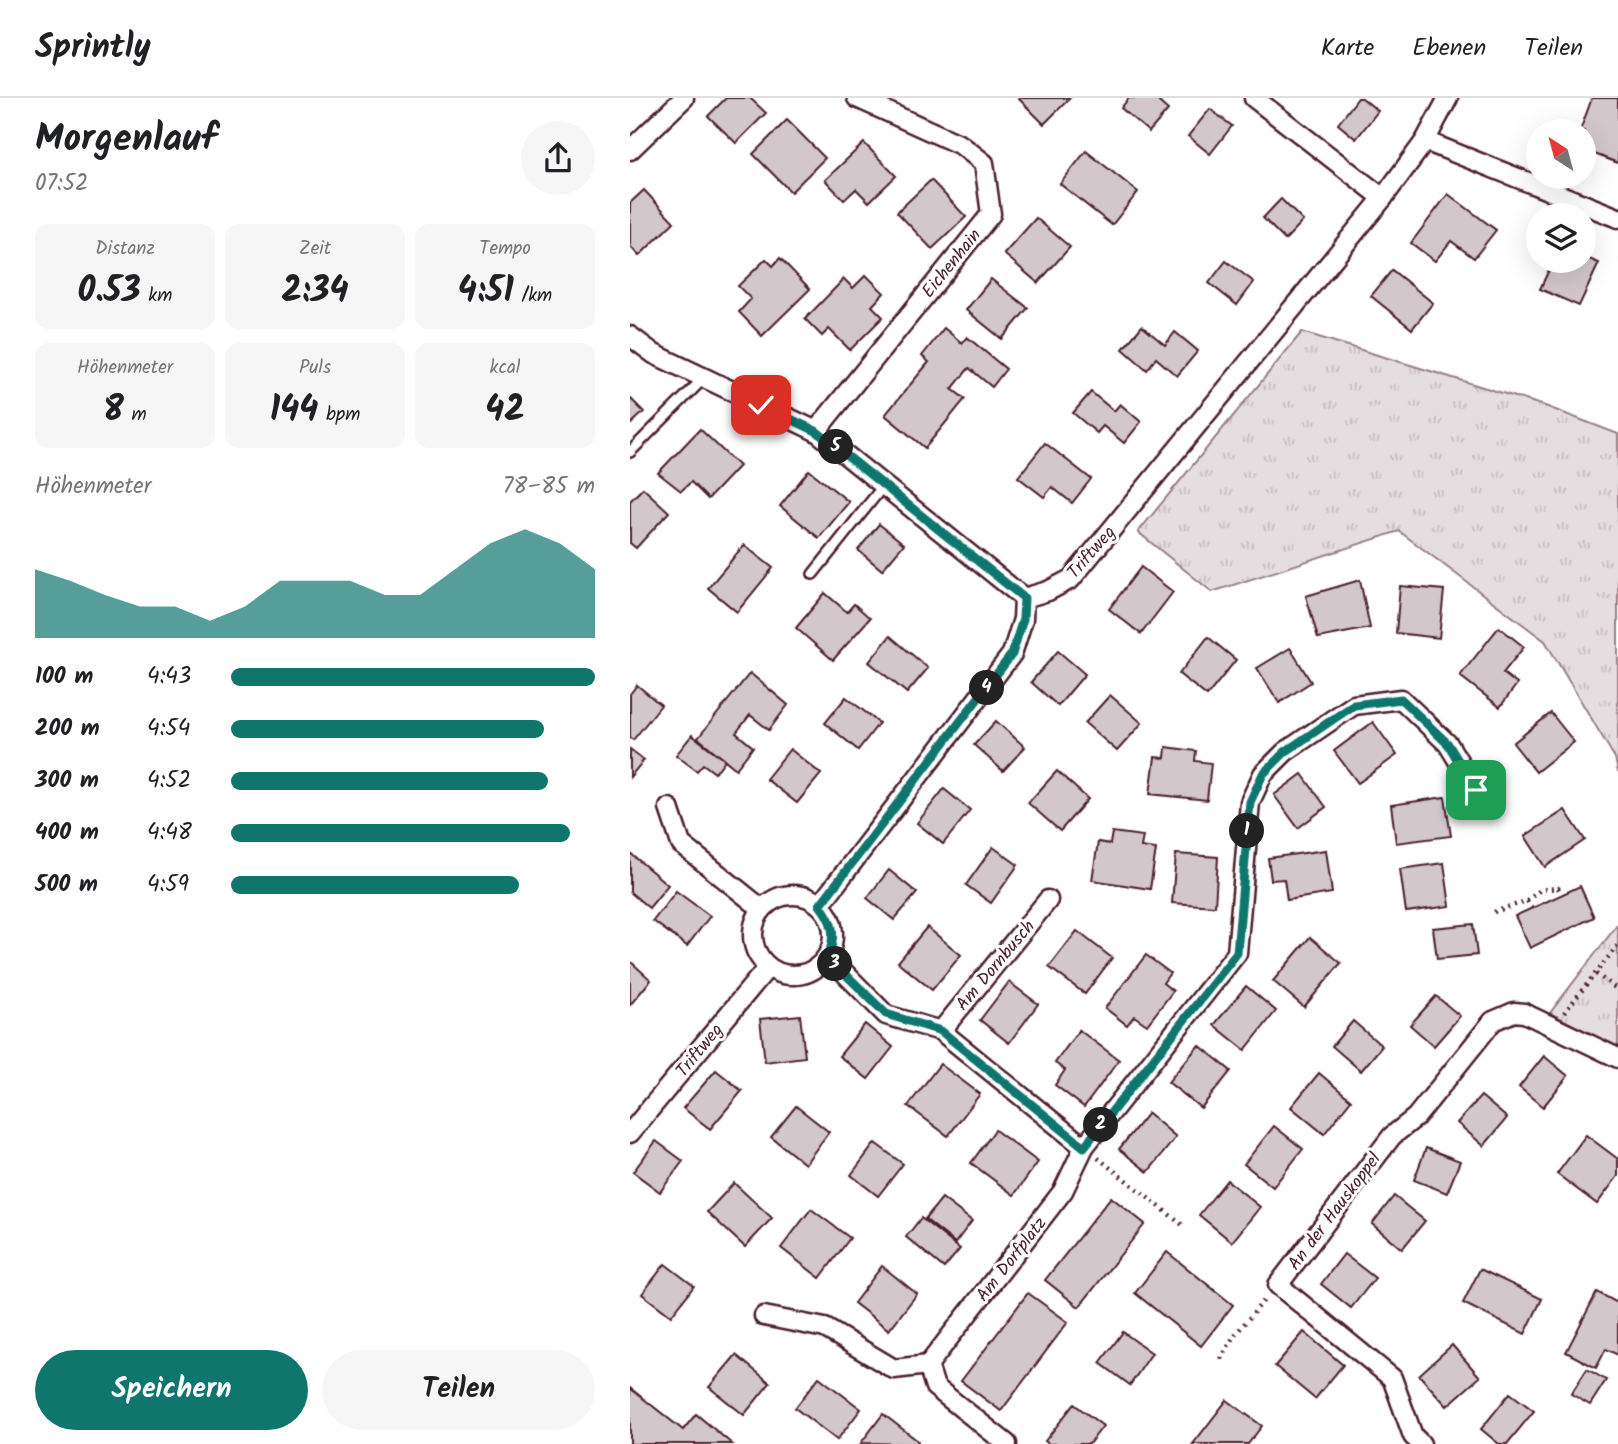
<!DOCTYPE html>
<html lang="de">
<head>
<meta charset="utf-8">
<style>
  :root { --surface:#fff; --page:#f6f6f6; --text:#202124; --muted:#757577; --line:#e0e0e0; --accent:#0f766e }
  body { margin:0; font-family:Kalam,sans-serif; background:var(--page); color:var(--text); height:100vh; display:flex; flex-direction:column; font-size:26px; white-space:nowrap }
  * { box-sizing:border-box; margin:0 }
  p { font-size:23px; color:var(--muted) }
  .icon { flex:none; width:38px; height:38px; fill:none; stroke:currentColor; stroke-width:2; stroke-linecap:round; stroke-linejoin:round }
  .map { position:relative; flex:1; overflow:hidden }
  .drawer { display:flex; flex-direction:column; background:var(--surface); width:630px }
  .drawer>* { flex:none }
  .needle { width:46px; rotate:324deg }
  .tools { position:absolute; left:896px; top:21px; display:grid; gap:14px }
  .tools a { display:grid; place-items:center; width:70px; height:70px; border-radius:50%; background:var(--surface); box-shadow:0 7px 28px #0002; font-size:35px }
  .pin { position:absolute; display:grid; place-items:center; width:60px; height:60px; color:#fff; margin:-30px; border-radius:14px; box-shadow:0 4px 10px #0006 }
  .km { position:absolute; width:35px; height:35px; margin:-18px; border-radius:50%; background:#222; color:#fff; font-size:19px; line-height:35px; text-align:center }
  .round { display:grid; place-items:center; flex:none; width:74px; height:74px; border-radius:37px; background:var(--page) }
  .summary { display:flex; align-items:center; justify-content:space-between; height:119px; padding:0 35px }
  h1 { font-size:38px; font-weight:700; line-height:52px }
  .metrics { display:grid; grid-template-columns:repeat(3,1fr); gap:10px; height:119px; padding:7px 35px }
  .metrics div { display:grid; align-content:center; border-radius:14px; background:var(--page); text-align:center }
  .metrics b { font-size:35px; font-weight:700 }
  .metrics small { font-size:19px; font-weight:400 }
  .metrics p { font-size:19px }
  .chart { height:196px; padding:14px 35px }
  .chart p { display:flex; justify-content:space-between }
  .chart svg { width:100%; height:126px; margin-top:7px; fill:var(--accent); opacity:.7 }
  .button { display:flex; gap:14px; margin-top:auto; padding:14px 35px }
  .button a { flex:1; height:80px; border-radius:42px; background:var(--accent); color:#fff; font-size:28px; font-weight:700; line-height:80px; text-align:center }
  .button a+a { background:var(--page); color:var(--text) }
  ul { padding:0 35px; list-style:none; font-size:23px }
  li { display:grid; grid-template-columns:112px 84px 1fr; align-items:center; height:52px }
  li i { height:18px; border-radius:9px; background:var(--accent) }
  header { display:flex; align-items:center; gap:42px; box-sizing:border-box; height:98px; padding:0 35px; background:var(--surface); border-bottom:2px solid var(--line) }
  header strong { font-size:33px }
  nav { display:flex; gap:38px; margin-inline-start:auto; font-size:24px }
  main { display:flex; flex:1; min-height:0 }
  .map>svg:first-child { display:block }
  .grass { fill:url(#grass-tufts); stroke:#987e86; stroke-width:2 }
  .building { fill:#d2c7cb; stroke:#4a1f2b; stroke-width:2 }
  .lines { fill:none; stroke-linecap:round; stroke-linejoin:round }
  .lane-casing { stroke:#4a1f2b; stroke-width:14 }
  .street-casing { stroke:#4a1f2b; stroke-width:23 }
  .path { stroke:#4a1f2b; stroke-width:4.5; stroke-dasharray:2 5; stroke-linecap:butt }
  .lane { stroke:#fff; stroke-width:9 }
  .street { stroke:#fff; stroke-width:18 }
  .route-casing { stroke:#fff; stroke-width:14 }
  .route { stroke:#0f766e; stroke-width:9 }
  .labels { text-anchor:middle; stroke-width:6; stroke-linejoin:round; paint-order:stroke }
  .street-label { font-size:18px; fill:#4a1f2b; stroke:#fff }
</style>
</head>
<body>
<header>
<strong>Sprintly</strong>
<nav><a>Karte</a><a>Ebenen</a><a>Teilen</a></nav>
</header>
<main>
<section class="drawer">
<div class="summary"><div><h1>Morgenlauf</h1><p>07:52</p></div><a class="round"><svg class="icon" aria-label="share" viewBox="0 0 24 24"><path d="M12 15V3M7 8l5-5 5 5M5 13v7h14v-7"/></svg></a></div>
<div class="metrics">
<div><p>Distanz</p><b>0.53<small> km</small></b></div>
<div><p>Zeit</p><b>2:34</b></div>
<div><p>Tempo</p><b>4:51<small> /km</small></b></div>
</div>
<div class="metrics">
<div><p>Höhenmeter</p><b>8<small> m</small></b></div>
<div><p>Puls</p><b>144<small> bpm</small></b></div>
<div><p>kcal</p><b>42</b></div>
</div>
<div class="chart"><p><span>Höhenmeter</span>78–85 m</p>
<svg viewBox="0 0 160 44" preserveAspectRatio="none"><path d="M0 44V20L10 24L20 29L30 33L40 33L50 38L60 33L70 24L80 24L90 24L100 29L110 29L120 20L130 11L140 6L150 11L160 20V44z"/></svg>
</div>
<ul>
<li><b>100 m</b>4:43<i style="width:100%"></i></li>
<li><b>200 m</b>4:54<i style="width:86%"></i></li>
<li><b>300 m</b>4:52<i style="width:87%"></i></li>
<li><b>400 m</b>4:48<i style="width:93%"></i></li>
<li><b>500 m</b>4:59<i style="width:79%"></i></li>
</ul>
<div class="button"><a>Speichern</a><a>Teilen</a></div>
</section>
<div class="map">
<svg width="988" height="1346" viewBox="0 0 988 1346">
  <defs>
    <pattern id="grass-tufts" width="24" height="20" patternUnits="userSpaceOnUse" patternTransform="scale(1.75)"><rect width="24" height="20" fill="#e5dee0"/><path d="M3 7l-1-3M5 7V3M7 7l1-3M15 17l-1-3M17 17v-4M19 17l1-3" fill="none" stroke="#c6bec0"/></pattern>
  </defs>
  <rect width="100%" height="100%" fill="#fff"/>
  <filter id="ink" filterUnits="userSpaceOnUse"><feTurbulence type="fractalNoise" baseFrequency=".0143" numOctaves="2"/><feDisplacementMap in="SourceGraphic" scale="14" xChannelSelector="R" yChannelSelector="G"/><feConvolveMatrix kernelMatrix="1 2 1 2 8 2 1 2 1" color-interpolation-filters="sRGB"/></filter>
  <g filter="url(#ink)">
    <g class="grass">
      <path d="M 672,234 L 915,308 L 988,336 L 988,674 L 985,660 L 915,543 L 769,433 L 582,494 L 508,434 Z"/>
      <path d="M 988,826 L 988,950 L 920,915 Z"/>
    </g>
    <g class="building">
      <path d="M 96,0 L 120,0 L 136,15 L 106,45 L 78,18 Z"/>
      <path d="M 388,0 L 440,0 L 414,26 Z"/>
      <path d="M 499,0 L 532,0 L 529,4 L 538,12 L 519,34 L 491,10 Z"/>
      <path d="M 728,0 L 732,0 L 748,13 L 726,41 L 708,26 Z"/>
      <path d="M 962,0 L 988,0 L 988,65 L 954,52 L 954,33 L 950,33 Z"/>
      <path d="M 580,11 L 602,28 L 580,56 L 558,38 Z"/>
      <path d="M 157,22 L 195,60 L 161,94 L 123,56 Z"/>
      <path d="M 234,45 L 266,78 L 239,104 L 226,91 L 214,102 L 195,82 Z"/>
      <path d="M 456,53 L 508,94 L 482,127 L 430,86 Z"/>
      <path d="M 301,82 L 336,119 L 302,151 L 267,114 Z"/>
      <path d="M 14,92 L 44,124 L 9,158 L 0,148 L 0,105 Z"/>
      <path d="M 818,96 L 866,132 L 844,160 L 821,143 L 805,163 L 781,145 Z"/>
      <path d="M 651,101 L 673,123 L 655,142 L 633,120 Z"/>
      <path d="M 406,120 L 440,149 L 408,185 L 374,156 Z"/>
      <path d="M 954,159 L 969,165 L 949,208 L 910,191 L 923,163 L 954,163 Z"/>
      <path d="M 150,160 L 180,191 L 132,238 L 109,214 L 121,201 L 108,188 L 136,161 L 143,168 Z"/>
      <path d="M 596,163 L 624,184 L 607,207 L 579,185 Z"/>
      <path d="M 762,172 L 803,205 L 782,231 L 741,198 Z"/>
      <path d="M 236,177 L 254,195 L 242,208 L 253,219 L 220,252 L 199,231 L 192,238 L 175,221 L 214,181 L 223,190 Z"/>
      <path d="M 361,181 L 398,210 L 372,241 L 336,212 Z"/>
      <path d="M 512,228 L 535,247 L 545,234 L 568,253 L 547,278 L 526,260 L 517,272 L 493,251 Z"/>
      <path d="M 314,230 L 332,245 L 337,239 L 376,271 L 362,289 L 339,270 L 322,291 L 335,301 L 295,350 L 255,317 L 299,264 L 292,258 Z"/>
      <path d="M 461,294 L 484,313 L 490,306 L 511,324 L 494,345 L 473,328 L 467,335 L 443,315 Z"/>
      <path d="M 0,300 L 14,314 L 0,327 Z"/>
      <path d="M 70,331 L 109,368 L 78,401 L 61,384 L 51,393 L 28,375 Z"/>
      <path d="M 415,345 L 461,381 L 442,405 L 422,389 L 414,399 L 388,379 Z"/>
      <path d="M 179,372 L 219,404 L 189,440 L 150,408 Z"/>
      <path d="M 13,390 L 39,414 L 6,450 L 0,445 L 0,403 Z"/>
      <path d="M 249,426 L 274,446 L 252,472 L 228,452 Z"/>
      <path d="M 114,447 L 143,470 L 107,514 L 78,490 Z"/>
      <path d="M 511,469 L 543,494 L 511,536 L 479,511 Z"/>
      <path d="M 730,482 L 740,530 L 688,540 L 676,498 Z"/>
      <path d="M 770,488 L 814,492 L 809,540 L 766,535 Z"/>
      <path d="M 195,495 L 217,514 L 224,506 L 240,520 L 203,562 L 166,530 Z"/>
      <path d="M 869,529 L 894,549 L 873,575 L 887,586 L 870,609 L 830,578 Z"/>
      <path d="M 260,538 L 298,570 L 277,595 L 239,564 Z"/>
      <path d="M 578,539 L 606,562 L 577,598 L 549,576 Z"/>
      <path d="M 660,550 L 681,584 L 649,605 L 627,570 Z"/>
      <path d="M 428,553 L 455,576 L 428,608 L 401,584 Z"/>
      <path d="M 120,575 L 158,607 L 139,632 L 120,617 L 106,635 L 123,649 L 106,671 L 68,640 Z"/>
      <path d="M 7,587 L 31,607 L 3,642 L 0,640 L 0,596 Z"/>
      <path d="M 480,597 L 512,625 L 487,653 L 455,625 Z"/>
      <path d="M 216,599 L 249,625 L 228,652 L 195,625 Z"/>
      <path d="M 921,615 L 944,644 L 906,674 L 883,645 Z"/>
      <path d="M 366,623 L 395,649 L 373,673 L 344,647 Z"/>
      <path d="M 743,624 L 767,657 L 728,685 L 704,653 Z"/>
      <path d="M 62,637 L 95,662 L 85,675 L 73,666 L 67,673 L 46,657 Z"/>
      <path d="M 536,649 L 566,653 L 565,663 L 581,665 L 577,702 L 520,696 L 525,659 L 535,660 Z"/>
      <path d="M 0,651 L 14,662 L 0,679 Z"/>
      <path d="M 160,651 L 191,676 L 167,705 L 136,681 Z"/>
      <path d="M 427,673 L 458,701 L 430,733 L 398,705 Z"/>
      <path d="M 672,676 L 696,709 L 668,730 L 644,697 Z"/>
      <path d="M 314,691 L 340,712 L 313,746 L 287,725 Z"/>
      <path d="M 815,699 L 821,738 L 766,745 L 761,707 Z"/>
      <path d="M 935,712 L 955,742 L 915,769 L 895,738 Z"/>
      <path d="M 482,734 L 513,738 L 511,749 L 526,751 L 520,791 L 462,782 L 468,744 L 480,746 Z"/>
      <path d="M 363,749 L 388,767 L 361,805 L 336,787 Z"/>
      <path d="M 696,752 L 702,795 L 657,802 L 654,781 L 641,782 L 638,760 Z"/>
      <path d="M 0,755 L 38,787 L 19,810 L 0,794 Z"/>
      <path d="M 546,756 L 588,759 L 585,808 L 542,805 Z"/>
      <path d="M 814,765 L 820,808 L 776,814 L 770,771 Z"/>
      <path d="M 259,772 L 287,795 L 264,822 L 237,800 Z"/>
      <path d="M 950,788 L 964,819 L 900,850 L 885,818 Z"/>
      <path d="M 46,793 L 80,818 L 57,848 L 23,823 Z"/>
      <path d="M 843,826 L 847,857 L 807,861 L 803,830 Z"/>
      <path d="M 297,829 L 331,857 L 302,892 L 268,864 Z"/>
      <path d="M 447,833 L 482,860 L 455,896 L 419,869 Z"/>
      <path d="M 680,839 L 711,865 L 674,909 L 643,883 Z"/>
      <path d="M 516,857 L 540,875 L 533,885 L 543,893 L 517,927 L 504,918 L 497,927 L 475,910 Z"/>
      <path d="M 0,863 L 21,882 L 0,907 Z"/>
      <path d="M 379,884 L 408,906 L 379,945 L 350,922 Z"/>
      <path d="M 616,888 L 646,913 L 615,952 L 584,927 Z"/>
      <path d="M 806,898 L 830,918 L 804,948 L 780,927 Z"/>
      <path d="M 170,917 L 175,959 L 135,964 L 130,921 Z"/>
      <path d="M 723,923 L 752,948 L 731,973 L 702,948 Z"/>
      <path d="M 235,926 L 263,949 L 238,981 L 209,958 Z"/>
      <path d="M 449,932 L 489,962 L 454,1009 L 425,987 L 435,972 L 425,965 Z"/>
      <path d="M 569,947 L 601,973 L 571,1010 L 538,984 Z"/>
      <path d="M 914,958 L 938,978 L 913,1009 L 889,989 Z"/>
      <path d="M 310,966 L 350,996 L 318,1038 L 278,1008 Z"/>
      <path d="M 86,972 L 112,993 L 80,1031 L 53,1010 Z"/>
      <path d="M 689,975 L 721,1002 L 694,1036 L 661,1009 Z"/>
      <path d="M 851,998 L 877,1020 L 854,1048 L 827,1025 Z"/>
      <path d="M 166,1008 L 199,1034 L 175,1066 L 141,1039 Z"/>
      <path d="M 518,1015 L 546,1039 L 518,1074 L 489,1051 Z"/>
      <path d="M 644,1028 L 673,1051 L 643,1089 L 614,1066 Z"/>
      <path d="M 365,1032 L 408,1064 L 384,1097 L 341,1065 Z"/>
      <path d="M 956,1037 L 988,1061 L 988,1078 L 967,1106 L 927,1076 Z"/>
      <path d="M 26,1043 L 53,1063 L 30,1094 L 3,1074 Z"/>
      <path d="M 245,1045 L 273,1066 L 248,1098 L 221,1077 Z"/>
      <path d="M 796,1050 L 830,1063 L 817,1095 L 784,1082 Z"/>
      <path d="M 597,1082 L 630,1109 L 602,1144 L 569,1117 Z"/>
      <path d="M 104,1085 L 142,1120 L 115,1149 L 77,1114 Z"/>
      <path d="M 764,1098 L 795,1123 L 772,1151 L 742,1126 Z"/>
      <path d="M 481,1099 L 515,1126 L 449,1209 L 415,1182 Z"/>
      <path d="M 312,1100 L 342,1123 L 325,1145 L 295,1121 Z"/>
      <path d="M 181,1111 L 220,1140 L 190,1180 L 151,1150 Z"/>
      <path d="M 291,1120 L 330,1151 L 314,1170 L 276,1139 Z"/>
      <path d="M 537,1154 L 603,1207 L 571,1248 L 505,1195 Z"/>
      <path d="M 714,1156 L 745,1180 L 721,1210 L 691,1186 Z"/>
      <path d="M 35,1166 L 64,1188 L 41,1218 L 12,1196 Z"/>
      <path d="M 252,1168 L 287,1196 L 259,1232 L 224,1205 Z"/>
      <path d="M 850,1171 L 912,1201 L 895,1236 L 833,1205 Z"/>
      <path d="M 967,1194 L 988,1205 L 988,1257 L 976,1251 L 966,1270 L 936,1254 Z"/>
      <path d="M 398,1195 L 438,1224 L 371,1313 L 331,1283 Z"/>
      <path d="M 493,1234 L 522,1255 L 500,1287 L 470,1265 Z"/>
      <path d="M 674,1234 L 713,1267 L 685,1301 L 645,1268 Z"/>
      <path d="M 822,1247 L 850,1279 L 817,1308 L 789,1277 Z"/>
      <path d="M 106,1257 L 140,1285 L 114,1317 L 79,1289 Z"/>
      <path d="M 957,1271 L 976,1282 L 960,1307 L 941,1296 Z"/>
      <path d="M 189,1279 L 231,1311 L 207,1342 L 165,1310 Z"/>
      <path d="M 0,1290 L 53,1332 L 66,1316 L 102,1346 L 0,1346 Z"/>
      <path d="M 880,1295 L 904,1313 L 877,1346 L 869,1346 L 851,1331 Z"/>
      <path d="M 597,1302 L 632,1328 L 618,1346 L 563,1346 Z"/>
      <path d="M 444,1306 L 473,1328 L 459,1346 L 419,1346 L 415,1343 Z"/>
      <path d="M 253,1316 L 288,1343 L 286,1346 L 231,1345 Z"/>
    </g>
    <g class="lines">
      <g class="lane-casing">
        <g id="lane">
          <path d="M 0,354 L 74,280"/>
          <path d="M 183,476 L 254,387"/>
        </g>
      </g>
      <g class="street-casing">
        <g id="street">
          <path d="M 624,0 L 753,100"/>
          <path d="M 795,43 L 988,120"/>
          <path d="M 0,52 L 54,0"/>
          <path d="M 0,238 L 24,256 L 186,333 L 394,500"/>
          <path d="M 186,333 L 361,116 L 354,65 L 331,47 L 227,0"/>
          <path d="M 39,710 L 51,746 L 132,811"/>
          <circle cx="163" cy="837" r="40"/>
          <path d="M 190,807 L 382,556 L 393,521 L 394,500 L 418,493 L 441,481 L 753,100 L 795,43 L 818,0"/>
          <path d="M 198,858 L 256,917 L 311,933 L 454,1049"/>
          <path d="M 311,933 L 418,802"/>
          <path d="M 0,1035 L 138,869"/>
          <path d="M 134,1218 L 195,1230 L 264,1271 L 298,1267"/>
          <path d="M 377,1346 L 305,1289 L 298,1267 L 433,1093 L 454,1049 L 607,855 L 620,704 L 633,676 L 655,654 L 724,607 L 771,601 L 818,646 L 846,692"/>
          <path d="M 791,1346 L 783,1338 L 762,1280 L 648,1187 L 762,1038 L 786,1019 L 863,923 L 884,914 L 894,915 L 988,960"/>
        </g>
      </g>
      <g class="path">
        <path d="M 897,803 L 910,792 L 928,790 L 932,796"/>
        <path d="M 864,814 L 897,803 L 902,810"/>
        <path d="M 966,876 L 988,892"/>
        <path d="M 934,915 L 988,847"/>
        <path d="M 468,1060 L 555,1129"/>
        <path d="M 591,1261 L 604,1238 L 636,1200"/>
      </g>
      <use href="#lane" class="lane"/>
      <use href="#street" class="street"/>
    </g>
  </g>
  <g class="lines" filter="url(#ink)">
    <g class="route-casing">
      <path id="route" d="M 131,307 L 186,333 L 394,500 L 393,521 L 382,556 L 190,807 C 204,825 206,837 198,859 L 256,916 L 311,933 L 454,1049 L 607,855 L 620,704 L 633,676 L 655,654 L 724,607 L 771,601 L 818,646 L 846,692"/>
    </g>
    <use href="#route" class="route"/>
  </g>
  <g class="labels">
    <g class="street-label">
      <text transform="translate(321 165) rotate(-51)" y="6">Eichenhain</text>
      <text transform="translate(461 454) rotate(-49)" y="6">Triftweg</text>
      <text transform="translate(365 867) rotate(-50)" y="6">Am Dornbusch</text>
      <text transform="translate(69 952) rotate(-51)" y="6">Triftweg</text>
      <text transform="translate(704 1113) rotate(-53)" y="6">An der Hauskoppel</text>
      <text transform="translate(381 1161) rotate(-52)" y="6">Am Dorfplatz</text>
    </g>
  </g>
</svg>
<div class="tools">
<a><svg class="needle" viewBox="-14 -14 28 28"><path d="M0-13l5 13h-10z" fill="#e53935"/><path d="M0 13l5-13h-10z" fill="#757577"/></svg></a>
<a><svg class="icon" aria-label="layers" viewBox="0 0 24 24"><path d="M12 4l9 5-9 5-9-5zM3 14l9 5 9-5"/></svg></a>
</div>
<div class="pin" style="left:846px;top:692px;background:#1e9e55"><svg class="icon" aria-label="arrive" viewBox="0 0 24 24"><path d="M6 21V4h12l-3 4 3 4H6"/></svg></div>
<div class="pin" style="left:131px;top:307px;background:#d93025"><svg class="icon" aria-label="check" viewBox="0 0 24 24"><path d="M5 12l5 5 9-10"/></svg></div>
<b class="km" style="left:617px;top:733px">1</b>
<b class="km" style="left:471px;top:1027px">2</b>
<b class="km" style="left:205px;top:866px">3</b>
<b class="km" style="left:357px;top:590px">4</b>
<b class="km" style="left:206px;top:349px">5</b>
</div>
</main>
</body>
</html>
